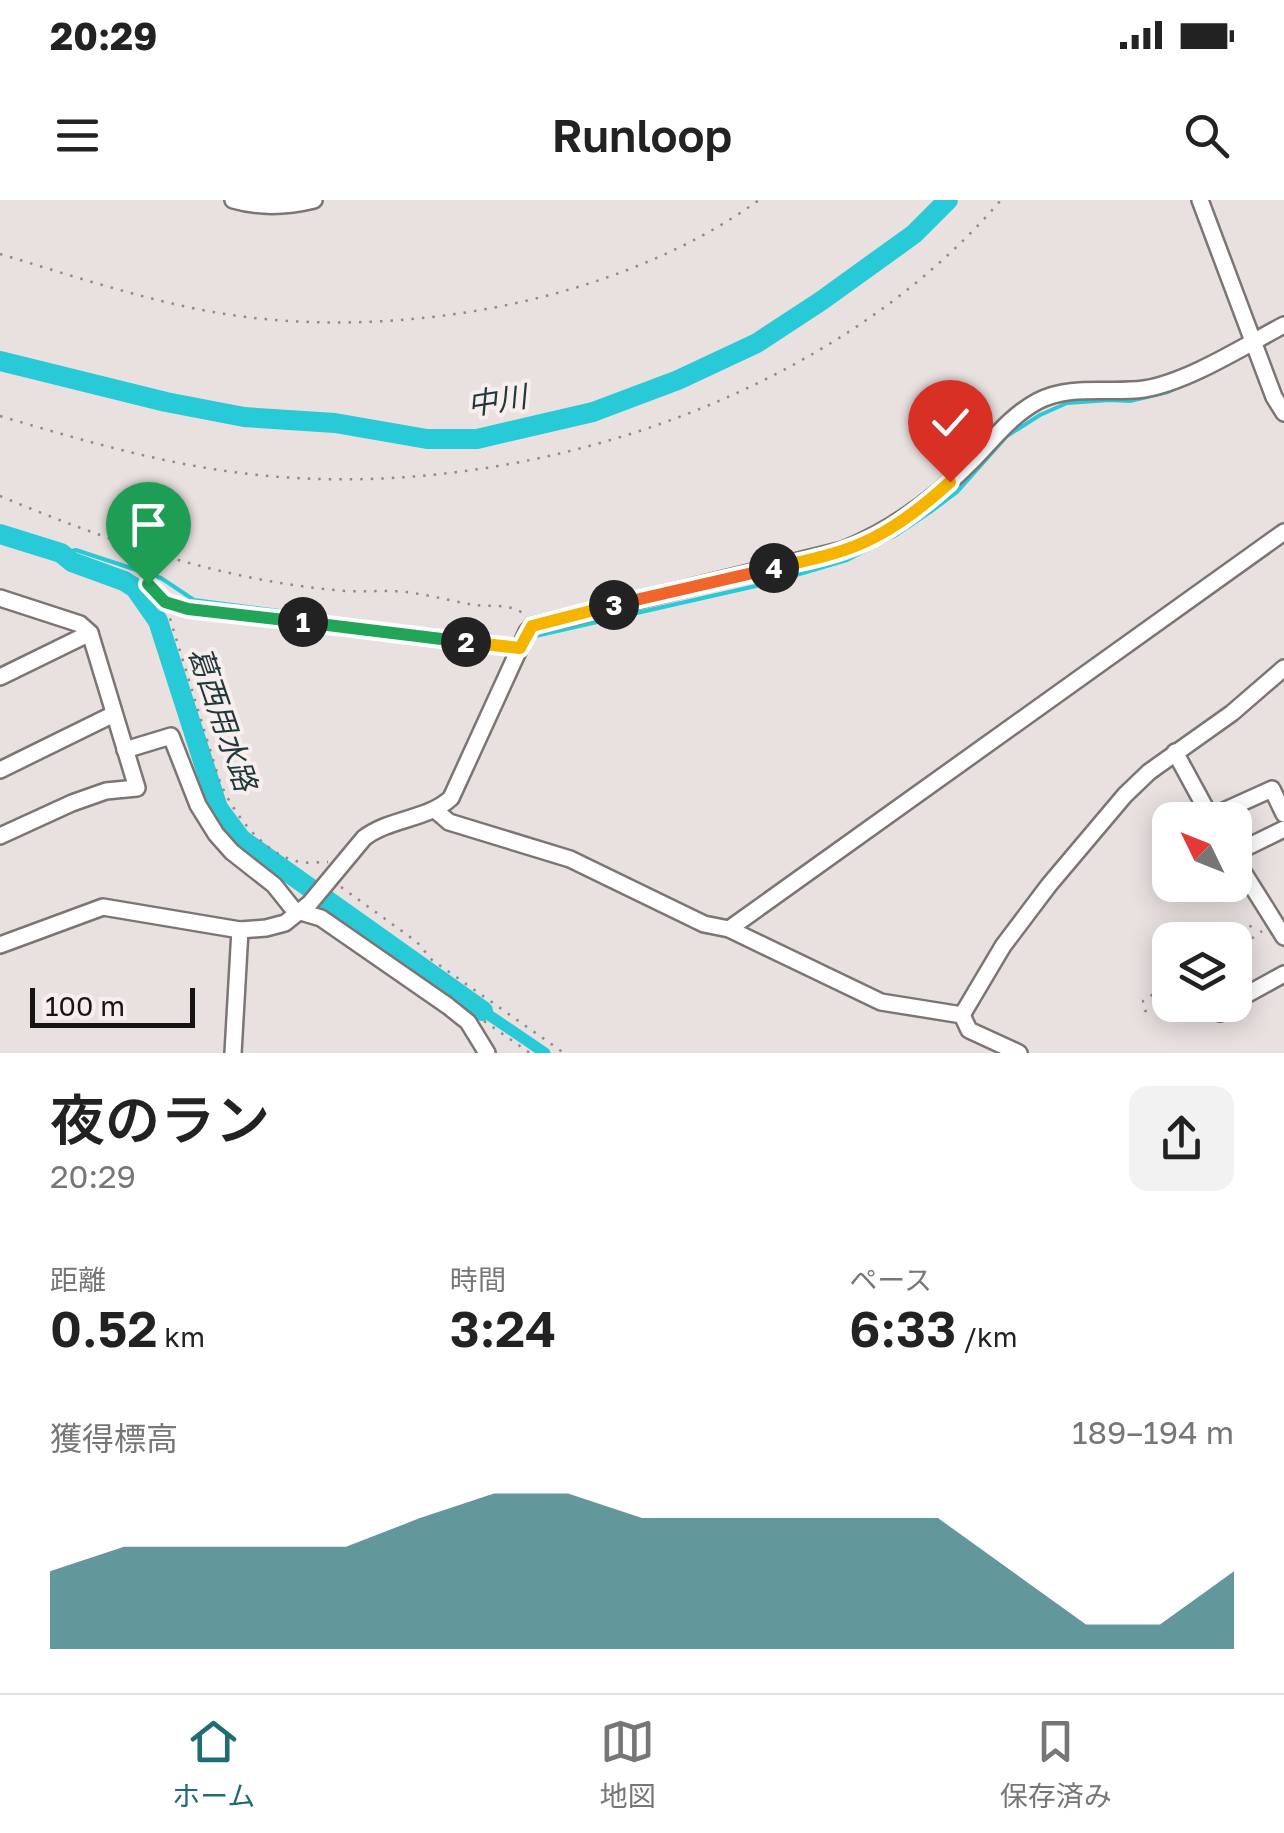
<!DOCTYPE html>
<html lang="ja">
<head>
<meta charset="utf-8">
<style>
  :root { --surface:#fff; --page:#f2f2f2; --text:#222; --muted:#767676; --line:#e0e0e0; --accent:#206c72 }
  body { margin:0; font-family:"Golos Text","Noto Sans JP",sans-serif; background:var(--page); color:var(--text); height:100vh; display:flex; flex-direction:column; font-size:38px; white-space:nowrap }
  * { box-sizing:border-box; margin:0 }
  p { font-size:32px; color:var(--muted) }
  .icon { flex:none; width:55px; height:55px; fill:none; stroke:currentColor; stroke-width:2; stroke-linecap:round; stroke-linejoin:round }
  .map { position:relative; height:853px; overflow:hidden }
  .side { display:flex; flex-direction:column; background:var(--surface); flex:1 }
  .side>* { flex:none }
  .needle { width:65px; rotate:313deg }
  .fabs { position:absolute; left:1152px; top:602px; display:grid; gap:20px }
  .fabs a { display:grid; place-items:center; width:100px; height:100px; border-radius:20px; background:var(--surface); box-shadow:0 5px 25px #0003; font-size:50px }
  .scale { position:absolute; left:30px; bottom:25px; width:165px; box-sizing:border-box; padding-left:10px; border:5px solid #171514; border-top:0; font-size:28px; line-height:35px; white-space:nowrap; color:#171514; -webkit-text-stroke:8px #f7eeed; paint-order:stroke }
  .pin { position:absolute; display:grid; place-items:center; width:85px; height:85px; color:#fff; margin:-102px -42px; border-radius:50% 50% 50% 0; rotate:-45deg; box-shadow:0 0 10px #0007 }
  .pin .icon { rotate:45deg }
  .km { position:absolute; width:50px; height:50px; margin:-25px; border-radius:50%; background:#222; color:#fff; font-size:28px; line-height:50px; text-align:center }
  .round { display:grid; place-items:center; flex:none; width:105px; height:105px; border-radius:20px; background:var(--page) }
  .summary { display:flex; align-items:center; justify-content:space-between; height:170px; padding:0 50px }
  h1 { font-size:55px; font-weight:600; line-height:75px }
  .metrics { display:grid; grid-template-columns:repeat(3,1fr); gap:15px; height:170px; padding:10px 50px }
  .metrics div { display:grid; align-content:center }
  .metrics b { font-size:50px; font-weight:600 }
  .metrics small { font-size:28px; font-weight:400 }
  .metrics p { font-size:28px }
  .chart { height:280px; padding:20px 50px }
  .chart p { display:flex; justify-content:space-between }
  .chart svg { width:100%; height:180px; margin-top:10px; fill:var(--accent); opacity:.7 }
  .status { display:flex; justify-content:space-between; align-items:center; height:70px; padding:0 50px; background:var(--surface); direction:ltr }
  .status svg { height:28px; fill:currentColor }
  header { display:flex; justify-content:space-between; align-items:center; height:130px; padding:0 50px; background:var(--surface); font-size:45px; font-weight:600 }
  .menu { display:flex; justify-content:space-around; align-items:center; height:140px; border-top:2px solid var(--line); background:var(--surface); font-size:28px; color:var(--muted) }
  .menu a { display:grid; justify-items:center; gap:5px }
  .menu .active { color:var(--accent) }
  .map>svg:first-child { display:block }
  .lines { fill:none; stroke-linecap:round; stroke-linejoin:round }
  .stream { stroke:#27cad6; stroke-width:4 }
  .canal { stroke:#27cad6; stroke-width:11 }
  .river { stroke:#27cad6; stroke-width:20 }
  .minor-casing { stroke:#7c7574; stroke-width:20 }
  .path { stroke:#8f8a89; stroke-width:2.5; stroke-dasharray:2.5 8; stroke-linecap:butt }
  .minor { stroke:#fff; stroke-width:15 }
  .split-1-casing { stroke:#fff; stroke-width:20 }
  .split-2-casing { stroke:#fff; stroke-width:20 }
  .split-3-casing { stroke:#fff; stroke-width:20 }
  .split-4-casing { stroke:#fff; stroke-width:20 }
  .split-5-casing { stroke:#fff; stroke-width:20 }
  .split-1 { stroke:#22a559; stroke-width:12 }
  .split-2 { stroke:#22a559; stroke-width:12 }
  .split-3 { stroke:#f5b400; stroke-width:12 }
  .split-4 { stroke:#f0652b; stroke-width:12 }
  .split-5 { stroke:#f5b400; stroke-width:12 }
  .labels { text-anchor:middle; stroke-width:8; stroke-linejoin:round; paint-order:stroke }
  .water-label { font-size:30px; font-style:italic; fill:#1f383a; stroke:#f7eeed }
</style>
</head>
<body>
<div class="status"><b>20:29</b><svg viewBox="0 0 49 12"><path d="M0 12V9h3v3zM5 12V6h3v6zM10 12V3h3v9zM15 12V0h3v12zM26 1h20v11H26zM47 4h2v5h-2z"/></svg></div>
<header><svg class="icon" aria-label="menu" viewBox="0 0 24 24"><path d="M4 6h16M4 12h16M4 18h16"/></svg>Runloop<svg class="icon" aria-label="search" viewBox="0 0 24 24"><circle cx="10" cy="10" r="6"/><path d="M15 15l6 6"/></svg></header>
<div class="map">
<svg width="1284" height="853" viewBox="0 0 1284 853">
  <rect width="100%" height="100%" fill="#e9e1e0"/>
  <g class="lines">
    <g class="stream">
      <path d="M 61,353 L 76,350 L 161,378 L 194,400 L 511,441 L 516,440"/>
      <path d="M 531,437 L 769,383 L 847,360 L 896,335 L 933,310 L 957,292 L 1007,236 L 1040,215 L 1067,203 L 1110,200 L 1130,201 L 1168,192 L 1181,186"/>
    </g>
    <path class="canal" d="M 483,811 L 545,853"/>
    <g class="river">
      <path d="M 0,161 L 166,202 L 244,217 L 335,223 L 427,239 L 477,239 L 593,212 L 678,180 L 757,143 L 821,101 L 914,34 L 948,0"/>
      <path d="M 0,334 L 61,353 L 72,362 L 124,381 L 135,388 L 158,421 L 218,608 L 241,639 L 483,811"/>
    </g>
    <g class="minor-casing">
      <g id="minor">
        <path d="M 233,0 C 261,8 286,7 314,0"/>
        <path d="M 1200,0 L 1274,197 L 1284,213"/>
        <path d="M 0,398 L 80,424 L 90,433 L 137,588 L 106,591 L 72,603 L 0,636"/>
        <path d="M 0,477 L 90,433"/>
        <path d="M 125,550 L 171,536 L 198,605 L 216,634 L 232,652 L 274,685 L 294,710 L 321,718 L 448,806 L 468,822 L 487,853"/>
        <path d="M 1175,552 L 1212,620"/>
        <path d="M 0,570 L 114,514"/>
        <path d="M 435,610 L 449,622 L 570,659 L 704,724 L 729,729 L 881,802 L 962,815"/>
        <path d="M 1210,617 L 1272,589 L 1284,614"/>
        <path d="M 1235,653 L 1284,629"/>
        <path d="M 1235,659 L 1284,737"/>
        <path d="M 729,729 L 1284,332"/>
        <path d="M 0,745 L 103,707 L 240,730 L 266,728 L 285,723 L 310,703 L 364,638 C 390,618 427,620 451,598 L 527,432 L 532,426 L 843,350 C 892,330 932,301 970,263 C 991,242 1010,216 1038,201 C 1071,184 1109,194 1144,189 C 1188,182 1244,146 1284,125"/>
        <path d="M 1235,801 L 1284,774"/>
        <path d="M 1220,813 L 1230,805"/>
        <path d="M 962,815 L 1003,746 L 1049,685 L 1125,595 L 1149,572 L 1232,513 L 1284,468"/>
        <path d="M 962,815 L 969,830 L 1019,853"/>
        <path d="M 233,853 L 240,730"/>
      </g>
    </g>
    <g class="path">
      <path d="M 0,54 C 70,75 141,99 213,112 C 387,143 614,105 759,0"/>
      <path d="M 0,216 C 98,245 194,273 297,278 C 545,292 836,193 1001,0"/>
      <path d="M 0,296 C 112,343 224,381 345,391 C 366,392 386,390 406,392 C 429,395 452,401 474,405 C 491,407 512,403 525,415"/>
      <path d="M 148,384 L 165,402 L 220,582 C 233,613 262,652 296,661 C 306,664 318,662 328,662"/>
      <path d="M 166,403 L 188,409 L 505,446"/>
      <path d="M 341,687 L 417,742 L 432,760 L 564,853"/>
      <path d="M 1233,740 L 1256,722"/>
      <path d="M 1235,751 L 1262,731"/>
      <path d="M 1170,783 L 1143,801 L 1145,811 L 1151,811 L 1170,797"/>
      <path d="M 484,821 L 530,853"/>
    </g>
    <use href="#minor" class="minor"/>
  </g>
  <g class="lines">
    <g class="split-1-casing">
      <path id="split-1" d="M 148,384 L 165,402 L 188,409 L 303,422"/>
    </g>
    <g class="split-2-casing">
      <path id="split-2" d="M 303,422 L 466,442"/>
    </g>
    <g class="split-3-casing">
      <path id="split-3" d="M 466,442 L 520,448 L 532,426 L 614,405"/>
    </g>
    <g class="split-4-casing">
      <path id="split-4" d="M 614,405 L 774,368"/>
    </g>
    <g class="split-5-casing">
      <path id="split-5" d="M 774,368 C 808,360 842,354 873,338 C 901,324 927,303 950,282"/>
    </g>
    <use href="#split-1" class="split-1"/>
    <use href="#split-2" class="split-2"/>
    <use href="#split-3" class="split-3"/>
    <use href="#split-4" class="split-4"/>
    <use href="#split-5" class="split-5"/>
  </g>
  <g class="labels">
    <g class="water-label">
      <text transform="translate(497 201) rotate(-9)" y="10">中川</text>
      <text transform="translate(222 519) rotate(71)" y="10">葛西用水路</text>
    </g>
  </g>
</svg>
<div class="fabs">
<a><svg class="needle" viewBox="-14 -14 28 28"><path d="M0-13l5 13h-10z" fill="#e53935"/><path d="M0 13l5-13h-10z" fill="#767676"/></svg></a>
<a><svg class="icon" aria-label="layers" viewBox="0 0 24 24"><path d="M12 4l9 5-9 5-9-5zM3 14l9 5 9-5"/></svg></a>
</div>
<div class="scale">100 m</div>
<div class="pin" style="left:148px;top:384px;background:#1e9e55"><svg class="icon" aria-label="arrive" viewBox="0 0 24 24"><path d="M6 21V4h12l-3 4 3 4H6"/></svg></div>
<div class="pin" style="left:950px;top:282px;background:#d93025"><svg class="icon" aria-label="check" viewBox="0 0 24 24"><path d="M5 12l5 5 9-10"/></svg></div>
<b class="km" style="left:303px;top:422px">1</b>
<b class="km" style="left:466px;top:442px">2</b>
<b class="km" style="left:614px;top:405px">3</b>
<b class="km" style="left:774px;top:368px">4</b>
</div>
<section class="side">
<div class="summary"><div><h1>夜のラン</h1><p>20:29</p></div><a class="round"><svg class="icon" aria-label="share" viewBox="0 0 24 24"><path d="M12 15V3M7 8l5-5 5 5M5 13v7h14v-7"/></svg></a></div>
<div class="metrics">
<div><p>距離</p><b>0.52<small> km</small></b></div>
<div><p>時間</p><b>3:24</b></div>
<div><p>ペース</p><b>6:33<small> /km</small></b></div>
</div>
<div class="chart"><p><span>獲得標高</span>189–194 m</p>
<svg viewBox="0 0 160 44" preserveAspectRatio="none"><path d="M0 44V25L10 19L20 19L30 19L40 19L50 12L60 6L70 6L80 12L90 12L100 12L110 12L120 12L130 25L140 38L150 38L160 25V44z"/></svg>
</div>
</section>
<nav class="menu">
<a class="active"><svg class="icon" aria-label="home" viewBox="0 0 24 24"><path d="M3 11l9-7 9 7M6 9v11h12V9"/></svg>ホーム</a>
<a><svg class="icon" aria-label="map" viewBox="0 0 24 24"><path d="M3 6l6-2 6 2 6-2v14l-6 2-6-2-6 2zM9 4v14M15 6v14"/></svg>地図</a>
<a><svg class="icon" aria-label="saved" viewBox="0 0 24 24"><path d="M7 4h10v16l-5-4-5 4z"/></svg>保存済み</a>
</nav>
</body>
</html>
